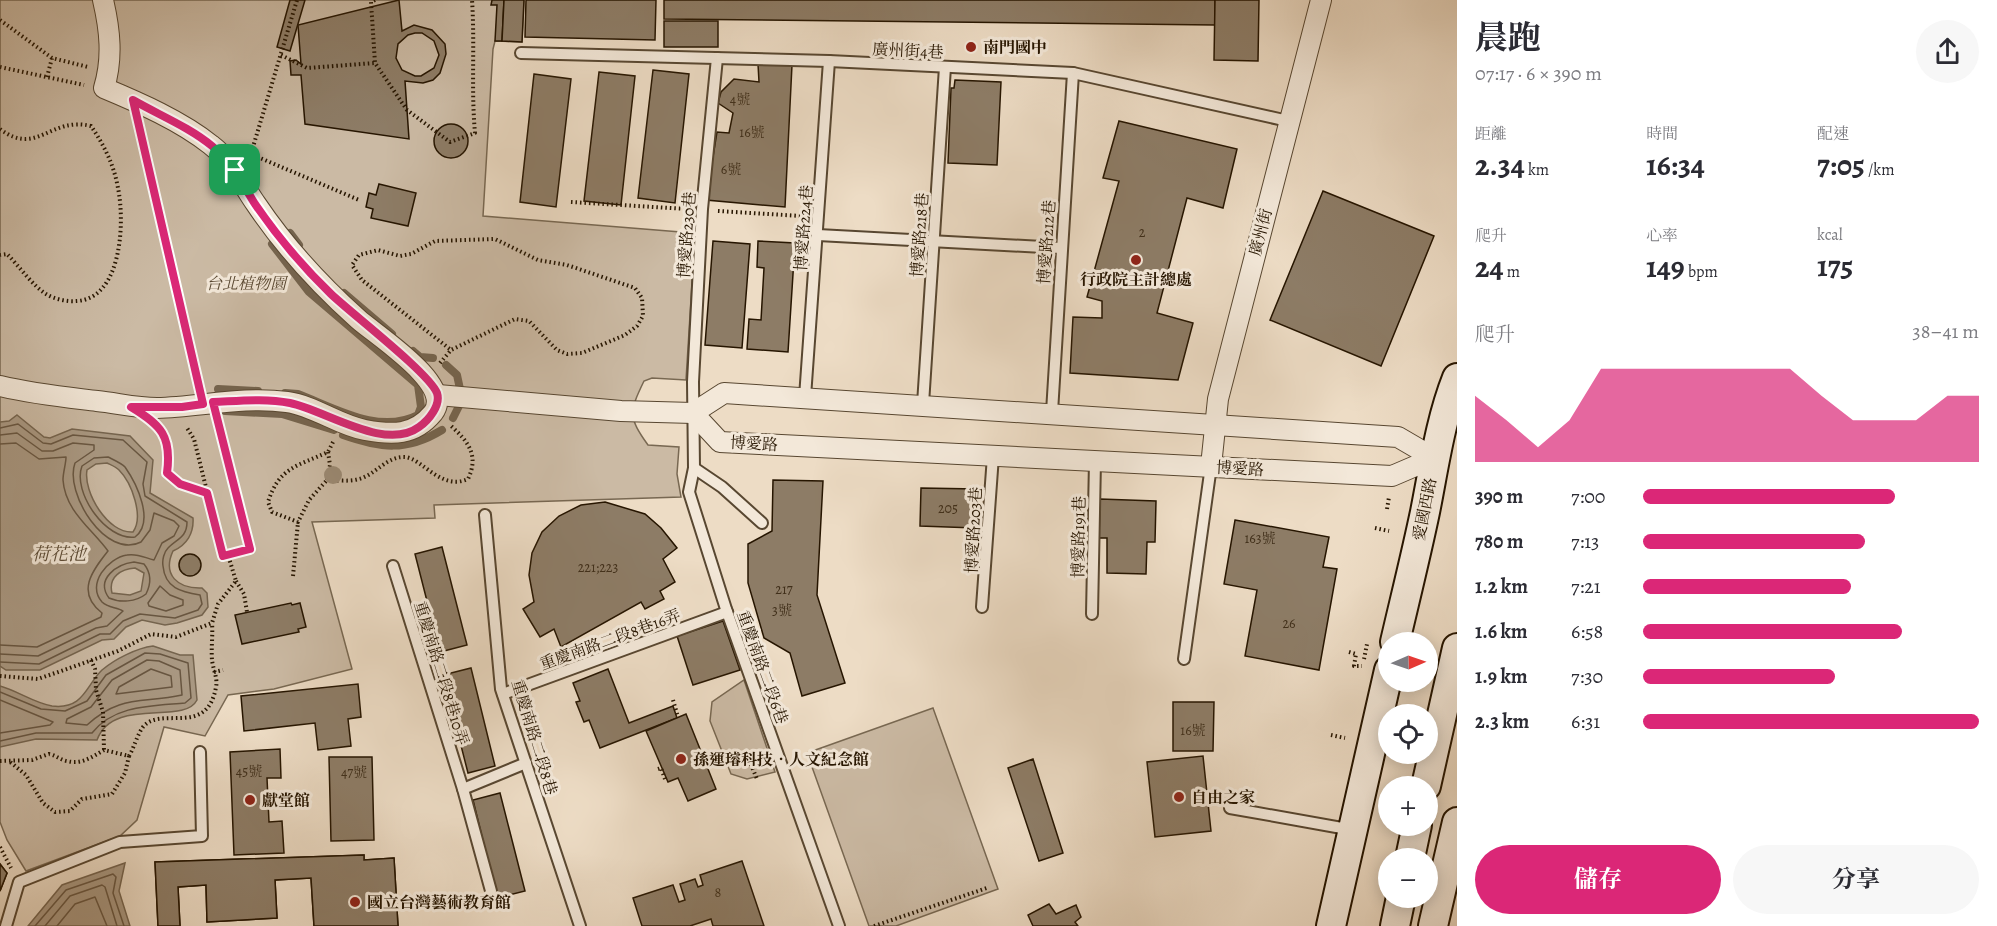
<!DOCTYPE html>
<html lang="zh-TW">
<head>
<meta charset="utf-8">
<style>
  :root { --surface:#fff; --page:#f7f7f7; --text:#2b2b33; --muted:#7c7c81; --accent:#db2777 }
  body { margin:0; font-family:Alegreya,"Noto Serif TC",serif; background:var(--page); color:var(--text); height:100vh; display:flex; flex-direction:column; font-size:22px; white-space:nowrap }
  * { box-sizing:border-box; margin:0 }
  p { font-size:20px; color:var(--muted) }
  .icon { flex:none; width:33px; height:33px; fill:none; stroke:currentColor; stroke-width:2; stroke-linecap:round; stroke-linejoin:round }
  .map { position:relative; flex:1; overflow:hidden }
  .sheet { display:flex; flex-direction:column; background:var(--surface); width:540px }
  .sheet>* { flex:none }
  .needle { width:39px; rotate:88deg }
  .tools { position:absolute; left:1378px; top:632px; display:grid; gap:12px }
  .tools a { display:grid; place-items:center; width:60px; height:60px; border-radius:50%; background:var(--surface); box-shadow:0 3px 15px #0003; font-size:30px }
  .pin { position:absolute; display:grid; place-items:center; width:51px; height:51px; color:#fff; margin:-26px; border-radius:12px; box-shadow:0 3px 9px #0006 }
  .round { display:grid; place-items:center; flex:none; width:63px; height:63px; border-radius:32px; background:var(--page) }
  .headline { display:flex; align-items:center; justify-content:space-between; height:102px; padding:0 18px }
  h1 { font-size:33px; font-weight:700; line-height:45px }
  .figures { display:grid; grid-template-columns:repeat(3,1fr); gap:9px; height:102px; padding:6px 18px }
  .figures div { display:grid; align-content:center }
  .figures b { font-size:30px; font-weight:700 }
  .figures small { font-size:16px; font-weight:400 }
  .figures p { font-size:16px }
  .chart { height:168px; padding:12px 18px }
  .chart p { display:flex; justify-content:space-between }
  .chart svg { width:100%; height:108px; margin-top:6px; fill:var(--accent); opacity:.7 }
  .cta { display:flex; gap:12px; margin-top:auto; padding:12px 18px }
  .cta a { flex:1; height:69px; border-radius:36px; background:var(--accent); color:#fff; font-size:24px; font-weight:700; line-height:69px; text-align:center }
  .cta a+a { background:var(--page); color:var(--text) }
  ul { padding:0 18px; list-style:none; font-size:20px }
  li { display:grid; grid-template-columns:96px 72px 1fr; align-items:center; height:45px }
  li i { height:15px; border-radius:8px; background:var(--accent) }
  main { display:flex; flex:1; min-height:0 }
  .map>svg:first-child { display:block }
  .green { fill:#cbbaa4; stroke:#786852; stroke-width:1.5 }
  .water { fill:#a99882; stroke:#75644e; stroke-width:1.5; fill-rule:evenodd }
  .lines { fill:none; stroke-linecap:round; stroke-linejoin:round }
  .shore { stroke:#685641; stroke-width:1.5 }
  .stream { stroke:#75644e; stroke-width:8 }
  .building { fill:#8d7c66; stroke:#261500; stroke-width:1.5; fill-rule:evenodd }
  .lane-casing { stroke:#584731; stroke-width:14 }
  .street-casing { stroke:#584731; stroke-width:22 }
  .secondary-casing { stroke:#261500; stroke-width:32 }
  .path { stroke:#261500; stroke-width:4; stroke-dasharray:1.5 3; stroke-linecap:butt }
  .lane { stroke:#f3e8d9; stroke-width:10 }
  .street { stroke:#f3e8d9; stroke-width:20 }
  .secondary { stroke:#f3e8d9; stroke-width:28 }
  .tree { fill:#9b8a74 }
  .route-casing { stroke:#fff; stroke-width:12 }
  .route { stroke:#db2777; stroke-width:8 }
  .poi-dot { fill:#8f2418; stroke:#f3e8d9; stroke-width:2 }
  .labels { text-anchor:middle; stroke-width:6; stroke-linejoin:round; paint-order:stroke }
  .number-label { font-size:14px; fill:#402f1a }
  .poi-label { font-size:16px; font-weight:bold; fill:#261500; stroke:#f3e8d9; text-anchor:start }
  .street-label { font-size:16px; fill:#261500; stroke:#f3e8d9 }
  .park-label { font-size:16px; font-style:italic; fill:#584731; stroke:#f3e8d9 }
  .water-label { font-size:18px; font-style:italic; fill:#5a4934; stroke:#f3e8d9 }
</style>
</head>
<body>
<main>
<div class="map">
<svg width="1457" height="926" viewBox="0 0 1457 926">
  <rect width="100%" height="100%" fill="#eddcc5"/>
  <filter id="stains"><feTurbulence type="fractalNoise" baseFrequency=".00333" numOctaves="4"/><feColorMatrix values="0 0 0 0 .2 0 0 0 0 .09 0 0 0 0 .02 0 0 0 .5 -.17"/></filter>
  <radialGradient id="worn" r=".72"><stop offset=".6" stop-color="#630" stop-opacity="0"/><stop offset="1" stop-color="#630" stop-opacity=".3"/></radialGradient>
  <g class="green">
    <path d="M 0,0 L 524,0 L 522,42 L 495,41 L 493,49 L 483,216 L 693,233 L 695,235 L 686,380 L 652,378 L 644,381 C 629,412 628,417 648,445 L 679,447 L 677,474 L 681,497 L 434,505 L 435,518 L 312,522 L 352,669 L 274,689 L 228,695 L 205,736 L 164,727 L 137,820 L 120,836 L 26,871 L 7,840 L 0,822 Z"/>
    <path d="M 744,680 L 775,772 L 747,779 L 731,774 L 710,721 L 712,702 Z"/>
    <path d="M 933,708 L 998,889 L 896,926 L 869,926 L 807,753 Z"/>
  </g>
  <g class="water">
    <path d="M 17,415 L 44,437 L 50,438 L 72,429 L 130,436 L 153,460 L 150,493 L 193,518 C 194,533 187,545 173,551 C 162,575 178,589 202,588 L 207,593 L 208,607 L 202,615 L 177,623 L 165,625 L 142,620 L 126,627 L 114,639 L 102,640 L 40,670 L 6,670 L 0,666 L 0,422 L 9,421 ZM 107,463 C 111,465 116,467 119,470 C 132,483 144,517 133,532 C 108,534 83,492 87,470 L 96,464 ZM 135,568 L 144,573 L 141,591 L 130,595 L 112,593 C 108,577 121,569 135,568 Z"/>
    <path d="M 153,646 L 180,655 L 193,655 L 197,700 C 184,726 113,696 97,740 L 36,739 L 0,747 L 0,686 C 18,691 34,703 52,706 C 84,710 86,685 102,670 C 115,659 137,648 153,646 Z"/>
    <path d="M 125,863 L 119,891 L 130,926 L 28,926 L 62,885 Z"/>
  </g>
  <g class="lines">
    <g class="shore">
      <path d="M 0,428 L 18,424 L 43,443 L 51,444 L 73,435 L 123,440 L 147,462 L 143,484 L 145,496 L 187,522 C 187,538 176,539 168,548 C 164,552 162,560 163,566 C 165,588 181,592 200,595 L 202,604 L 198,610 L 175,618 L 140,614 L 123,621 L 110,634 L 100,634 L 39,664 L 0,662"/>
      <path d="M 0,435 L 17,433 L 42,451 L 53,451 L 73,443 L 94,445 L 94,450 L 75,463 C 64,493 106,560 141,542 L 150,530 L 154,513 L 174,521 L 179,526 L 174,536 L 162,543 L 154,560 C 145,558 138,553 127,555 C 108,558 86,584 102,602 C 108,608 117,607 123,611 L 107,626 L 96,628 L 38,656 L 0,654"/>
      <path d="M 0,444 L 16,443 L 39,459 L 66,457 C 66,464 63,472 63,480 C 65,511 92,529 108,551 C 93,570 75,592 102,613 L 101,617 L 37,647 L 0,645"/>
      <path d="M 108,457 C 114,460 121,463 125,467 C 137,484 155,522 135,537 C 106,541 72,492 82,466 L 94,458 Z"/>
      <path d="M 134,562 L 144,564 C 152,574 151,584 146,594 C 136,602 120,603 109,598 C 95,579 117,564 134,562 Z"/>
      <path d="M 160,586 L 170,595 L 183,600 L 183,605 L 166,611 L 149,606 L 148,603 Z"/>
      <path d="M 147,660 L 159,661 L 180,670 L 182,695 C 142,704 121,694 87,725 L 66,723 L 67,719 L 91,707 L 112,680 Z"/>
      <path d="M 151,669 L 171,676 L 172,687 L 116,694 L 119,687 Z"/>
      <path d="M 0,692 L 41,709 L 65,711 L 87,701 L 106,675 L 145,653 L 160,654 L 188,663 L 191,698 L 185,703 C 151,706 114,705 92,733 L 36,733 L 0,741"/>
      <path d="M 0,700 L 53,722 L 50,725 L 0,733"/>
      <path d="M 35,926 L 66,890 L 113,874 L 116,877 L 113,893 L 124,926"/>
      <path d="M 45,926 L 70,896 L 102,885 L 105,887 L 117,926"/>
      <path d="M 57,926 L 75,904 L 95,897 L 107,926"/>
    </g>
    <g class="stream">
      <path d="M 290,233 L 299,245"/>
      <path d="M 272,244 L 309,292 L 418,385 L 421,407 L 418,415 C 379,435 335,408 298,394 L 285,393"/>
      <path d="M 344,293 L 392,334"/>
      <path d="M 413,351 L 420,357 L 433,358"/>
      <path d="M 446,365 L 457,375 L 460,389"/>
      <path d="M 218,389 L 258,391"/>
      <path d="M 225,411 L 282,414 L 334,430"/>
      <path d="M 453,418 L 459,406"/>
      <path d="M 343,435 C 380,448 406,452 442,430"/>
    </g>
  </g>
  <g class="building">
    <path d="M 290,0 L 305,0 L 290,51 L 277,47 Z"/>
    <path d="M 399,0 L 402,31 L 414,25 L 432,30 L 445,44 L 446,54 L 440,73 L 433,80 L 423,83 L 405,81 L 409,139 L 305,124 L 301,75 L 291,75 L 290,61 L 296,60 L 301,64 L 298,25 ZM 415,33 L 422,33 L 434,41 L 439,55 L 434,68 L 421,76 L 415,76 L 402,70 L 396,58 L 398,44 L 408,35 Z"/>
    <path d="M 492,0 L 504,0 L 502,41 L 495,41 L 497,5 L 491,5 Z"/>
    <path d="M 504,0 L 524,0 L 522,42 L 502,41 Z"/>
    <path d="M 526,0 L 656,0 L 655,40 L 525,37 Z"/>
    <path d="M 664,0 L 1215,0 L 1215,25 L 664,19 Z"/>
    <path d="M 1215,0 L 1259,0 L 1258,61 L 1214,60 Z"/>
    <rect x="664" y="21" width="54" height="26"/>
    <path d="M 758,64 L 792,65 L 785,207 L 706,200 L 717,132 L 729,133 L 733,113 L 718,103 L 721,92 L 734,79 L 759,82 Z"/>
    <path d="M 653,70 L 689,74 L 675,203 L 638,198 Z"/>
    <path d="M 599,72 L 635,76 L 621,205 L 584,201 Z"/>
    <path d="M 534,74 L 571,79 L 556,207 L 520,202 Z"/>
    <path d="M 955,80 L 1001,82 L 997,165 L 948,163 L 951,88 L 954,88 Z"/>
    <path d="M 1119,121 L 1237,149 L 1223,208 L 1187,198 L 1157,313 L 1193,323 L 1178,380 L 1070,373 L 1073,317 L 1102,318 L 1102,301 L 1087,297 L 1119,181 L 1103,178 Z"/>
    <circle cx="451" cy="141" r="17"/>
    <path d="M 379,184 L 416,193 L 408,226 L 371,218 L 373,209 L 366,207 L 369,193 L 376,195 Z"/>
    <path d="M 1323,191 L 1434,236 L 1381,366 L 1270,320 Z"/>
    <path d="M 713,241 L 750,244 L 742,348 L 705,345 Z"/>
    <path d="M 758,241 L 795,243 L 788,352 L 747,349 L 749,319 L 761,320 L 764,268 L 757,267 Z"/>
    <path d="M 773,480 L 823,481 L 817,595 L 845,683 L 802,696 L 790,653 L 764,638 L 748,583 L 748,544 L 772,531 Z"/>
    <path d="M 921,488 L 977,489 L 975,528 L 920,526 Z"/>
    <path d="M 1100,499 L 1156,501 L 1155,542 L 1147,542 L 1146,574 L 1107,573 L 1107,538 L 1099,538 Z"/>
    <path d="M 605,502 L 645,514 L 661,528 L 677,548 L 663,559 L 675,582 L 660,591 L 664,599 L 645,609 L 641,602 L 561,647 L 554,629 L 540,637 L 523,609 L 534,602 L 529,575 L 532,553 L 542,532 L 559,516 L 581,505 Z"/>
    <path d="M 1235,520 L 1329,537 L 1323,567 L 1337,569 L 1319,670 L 1245,656 L 1257,590 L 1224,584 Z"/>
    <path d="M 442,547 L 467,645 L 440,652 L 415,554 Z"/>
    <circle cx="190" cy="565" r="11"/>
    <path d="M 291,603 L 292,605 L 300,603 L 306,627 L 298,629 L 299,632 L 242,644 L 235,615 Z"/>
    <path d="M 723,621 L 740,670 L 693,685 L 677,636 Z"/>
    <path d="M 471,668 L 495,766 L 468,773 L 443,675 Z"/>
    <path d="M 608,669 L 629,723 L 673,706 L 677,718 L 600,748 L 589,720 L 584,722 L 576,702 L 580,701 L 573,683 Z"/>
    <path d="M 358,684 L 361,717 L 348,719 L 351,746 L 318,750 L 315,723 L 244,731 L 241,696 Z"/>
    <path d="M 1173,702 L 1214,702 L 1213,751 L 1173,751 Z"/>
    <path d="M 686,714 L 716,789 L 688,801 L 678,778 L 668,782 L 646,731 Z"/>
    <path d="M 280,749 L 281,778 L 267,778 L 269,822 L 282,821 L 284,853 L 234,855 L 230,752 Z"/>
    <path d="M 1203,756 L 1211,831 L 1155,837 L 1147,762 Z"/>
    <path d="M 329,757 L 372,757 L 374,840 L 331,841 Z"/>
    <path d="M 1033,759 L 1063,853 L 1039,861 L 1008,768 Z"/>
    <path d="M 500,793 L 525,891 L 497,898 L 473,800 Z"/>
    <path d="M 364,855 L 364,860 L 394,858 L 398,926 L 314,926 L 311,878 L 275,880 L 277,918 L 207,922 L 206,885 L 178,887 L 180,926 L 158,926 L 155,862 Z"/>
    <path d="M 364,855 L 364,860 L 394,858 L 398,926 L 314,926 L 311,878 L 275,880 L 277,918 L 207,922 L 206,885 L 178,887 L 180,926 L 158,926 L 155,862 Z"/>
    <path d="M 742,861 L 764,926 L 713,926 L 711,919 L 690,926 L 642,926 L 633,898 L 673,885 L 679,902 L 685,900 L 680,884 L 695,879 L 698,887 L 703,885 L 700,875 Z"/>
    <path d="M 0,864 L 7,873 L 0,891 Z"/>
    <path d="M 0,864 L 7,873 L 0,891 Z"/>
    <path d="M 1049,904 L 1056,914 L 1076,905 L 1081,917 L 1075,922 L 1078,926 L 1033,926 L 1028,915 Z"/>
  </g>
  <g class="lines">
    <g class="lane-casing">
      <g id="lane">
        <path d="M 521,53 L 829,61 L 1073,73 L 1288,121"/>
        <path d="M 717,58 L 702,209 L 693,382 L 694,468 L 689,492 L 726,609 L 839,926"/>
        <path d="M 818,235 L 1061,248"/>
        <path d="M 805,397 L 829,61"/>
        <path d="M 923,404 L 945,67"/>
        <path d="M 1052,412 L 1073,73"/>
        <path d="M 694,468 L 722,487 L 762,523"/>
        <path d="M 485,515 L 501,689 L 580,926"/>
        <path d="M 393,566 L 463,789"/>
        <path d="M 982,607 L 993,456"/>
        <path d="M 1092,614 L 1095,461"/>
        <path d="M 1184,659 L 1211,466"/>
        <path d="M 503,694 L 727,612"/>
        <path d="M 1230,808 L 1353,830"/>
        <path d="M 491,891 L 463,789 L 526,763"/>
        <path d="M 6,926 L 19,882 L 120,842 L 202,836 L 200,752"/>
      </g>
    </g>
    <g class="street-casing">
      <g id="street">
        <path d="M 0,386 C 33,394 64,397 97,401 C 117,403 136,408 157,408 C 200,407 243,396 287,402 C 315,406 338,425 365,430 C 392,435 414,436 433,413 C 455,385 377,336 358,319 C 320,285 285,247 256,204 C 242,184 232,161 211,145 C 181,121 140,103 104,88 C 113,58 110,30 103,0"/>
        <path d="M 438,395 L 621,411 L 693,413"/>
        <path d="M 693,413 L 720,442 L 1392,476 L 1434,458"/>
        <path d="M 693,413 L 724,393 L 1398,437 L 1434,458"/>
        <path d="M 1211,466 L 1218,399 L 1321,0"/>
      </g>
    </g>
    <g class="secondary-casing">
      <g id="secondary">
        <path d="M 1395,642 C 1405,599 1416,555 1425,512 C 1434,467 1440,421 1457,378"/>
        <path d="M 1426,786 L 1457,648"/>
        <path d="M 1410,858 L 1417,825"/>
        <path d="M 1331,926 L 1389,670"/>
        <path d="M 1395,926 L 1401,897"/>
        <path d="M 1433,926 L 1457,822"/>
      </g>
    </g>
    <g class="path">
      <path d="M 375,0 L 371,2 L 375,63 L 407,110 L 450,142 L 475,133 C 471,89 475,45 472,0"/>
      <path d="M 0,20 L 52,58 L 88,67"/>
      <path d="M 281,55 L 307,68 L 375,63"/>
      <path d="M 0,67 L 84,85"/>
      <path d="M 47,77 L 52,58"/>
      <path d="M 139,127 L 199,385"/>
      <path d="M 0,129 C 37,157 50,116 91,126 C 104,145 114,165 118,188 C 125,222 122,298 77,301 C 67,302 54,299 46,294 C 32,285 19,266 7,254 L 0,255"/>
      <path d="M 253,155 L 359,200"/>
      <path d="M 250,157 L 297,0"/>
      <path d="M 571,202 L 687,209"/>
      <path d="M 718,211 L 801,216"/>
      <path d="M 440,363 L 451,350 L 515,319 L 529,321 L 557,350 L 567,354 L 582,353 L 625,335 L 637,326 L 643,316 L 642,298 L 635,288 L 567,265 L 538,260 L 495,239 L 435,241 L 411,254 L 400,256 L 378,250 L 359,255 L 352,265 L 362,280 L 451,350"/>
      <path d="M 218,423 L 250,549 L 228,555"/>
      <path d="M 160,429 C 170,444 169,456 167,473 L 180,484 L 206,492"/>
      <path d="M 333,442 L 328,452 C 298,466 279,467 268,502 L 272,512 L 298,522 L 309,500 L 327,480 C 337,480 349,482 359,479 C 375,475 387,456 405,457 C 423,459 441,491 468,479 C 479,456 469,442 451,426"/>
      <path d="M 327,480 L 330,465 L 328,452"/>
      <path d="M 1387,509 L 1389,497"/>
      <path d="M 1375,528 L 1389,531"/>
      <path d="M 293,576 L 298,522"/>
      <path d="M 236,581 L 244,594 L 247,612"/>
      <path d="M 1349,652 L 1356,654 L 1354,666 L 1362,666"/>
      <path d="M 1364,659 L 1367,644"/>
      <path d="M 91,660 L 95,669 L 96,690 L 103,712 L 104,750"/>
      <path d="M 214,672 L 223,670"/>
      <path d="M 0,676 L 38,679 L 118,651 L 151,634 L 176,637 L 212,623 L 218,604 L 236,581 L 228,555 L 223,556 L 194,439 L 187,428"/>
      <path d="M 673,700 L 678,717"/>
      <path d="M 1331,735 L 1345,738"/>
      <path d="M 129,756 C 134,748 137,735 143,727 C 161,705 207,738 216,687 C 218,679 213,669 212,660 C 211,648 213,635 212,623"/>
      <path d="M 749,760 L 757,779"/>
      <path d="M 0,761 L 32,760 L 49,754 C 56,755 60,760 67,761 C 81,765 92,757 104,750 L 129,756 L 125,773 L 112,794 L 82,799 L 70,811 L 55,812 L 43,803 L 26,775 L 9,761"/>
      <path d="M 658,769 L 661,768 L 666,782"/>
      <path d="M 0,847 L 11,868"/>
      <path d="M 874,926 L 987,888"/>
    </g>
    <use href="#lane" class="lane"/>
    <use href="#street" class="street"/>
    <use href="#secondary" class="secondary"/>
  </g>
  <circle class="tree" cx="333" cy="475" r="9"/>
  <g class="lines">
    <g class="route-casing">
      <path id="route" d="M 133,100 C 159,115 189,127 212,146 C 231,162 242,183 255,204 C 277,236 303,267 331,294 C 352,314 429,373 437,393 C 441,405 429,420 419,427 C 385,452 325,410 290,403 C 265,398 238,401 213,402 L 250,549 L 223,556 L 207,493 L 180,484 L 167,473 C 172,436 161,425 131,407 L 182,407 L 203,404 Z"/>
    </g>
    <use href="#route" class="route"/>
  </g>
  <g class="poi-dot">
    <circle cx="971" cy="47" r="6"/>
    <circle cx="1136" cy="260" r="6"/>
    <circle cx="681" cy="759" r="6"/>
    <circle cx="1179" cy="797" r="6"/>
    <circle cx="250" cy="800" r="6"/>
    <circle cx="355" cy="902" r="6"/>
  </g>
  <g class="labels">
    <g class="number-label">
      <text x="740" y="104">4號</text>
      <text x="752" y="137">16號</text>
      <text x="731" y="174">6號</text>
      <text x="1142" y="237">2</text>
      <text x="948" y="513">205</text>
      <text x="1260" y="543">163號</text>
      <text x="598" y="572">221;223</text>
      <text x="784" y="594">217</text>
      <text x="782" y="615">3號</text>
      <text x="1289" y="628">26</text>
      <text x="1193" y="735">16號</text>
      <text x="249" y="776">45號</text>
      <text x="354" y="777">47號</text>
      <text x="718" y="897">8</text>
    </g>
    <g class="poi-label">
      <text x="983" y="53">南門國中</text>
      <text x="1136" y="285" text-anchor="middle">行政院主計總處</text>
      <text x="693" y="765">孫運璿科技．人文紀念館</text>
      <text x="1191" y="803">自由之家</text>
      <text x="262" y="806">獻堂館</text>
      <text x="367" y="908">國立台灣藝術教育館</text>
    </g>
    <g class="street-label">
      <text transform="translate(908 50) rotate(3)" y="6">廣州街4巷</text>
      <text transform="translate(803 228) rotate(-86)" y="6">博愛路224巷</text>
      <text transform="translate(1260 232) rotate(-75)" y="6">廣州街</text>
      <text transform="translate(686 235) rotate(-86)" y="6">博愛路230巷</text>
      <text transform="translate(919 235) rotate(-86)" y="6">博愛路218巷</text>
      <text transform="translate(1046 242) rotate(-86)" y="6">博愛路212巷</text>
      <text transform="translate(754 443) rotate(3)" y="6">博愛路</text>
      <text transform="translate(1240 468) rotate(3)" y="6">博愛路</text>
      <text transform="translate(1424 509) rotate(-79)" y="6">愛國西路</text>
      <text transform="translate(973 530) rotate(-87)" y="6">博愛路203巷</text>
      <text transform="translate(1078 537) rotate(-89)" y="6">博愛路191巷</text>
      <text transform="translate(610 639) rotate(-20)" y="6">重慶南路二段8巷16弄</text>
      <text transform="translate(763 667) rotate(70)" y="6">重慶南路二段6巷</text>
      <text transform="translate(442 673) rotate(73)" y="6">重慶南路二段8巷10弄</text>
      <text transform="translate(535 737) rotate(73)" y="6">重慶南路二段8巷</text>
    </g>
    <g class="park-label">
      <text x="246" y="289">台北植物園</text>
    </g>
    <g class="water-label">
      <text x="59" y="560">荷花池</text>
    </g>
  </g>
  <rect width="100%" height="100%" filter="url(#stains)"/>
  <rect width="100%" height="100%" fill="url(#worn)"/>
</svg>
<div class="tools">
<a><svg class="needle" viewBox="-14 -14 28 28"><path d="M0-13l5 13h-10z" fill="#e53935"/><path d="M0 13l5-13h-10z" fill="#7c7c81"/></svg></a>
<a><svg class="icon" aria-label="locate" viewBox="0 0 24 24"><circle cx="12" cy="12" r="6"/><path d="M12 2v4M12 18v4M2 12h4M18 12h4"/></svg></a>
<a>+</a>
<a>−</a>
</div>
<div class="pin" style="left:235px;top:170px;background:#1e9e55"><svg class="icon" aria-label="arrive" viewBox="0 0 24 24"><path d="M6 21V4h12l-3 4 3 4H6"/></svg></div>
</div>
<section class="sheet">
<div class="headline"><div><h1>晨跑</h1><p>07:17 · 6 × 390 m</p></div><a class="round"><svg class="icon" aria-label="share" viewBox="0 0 24 24"><path d="M12 15V3M7 8l5-5 5 5M5 13v7h14v-7"/></svg></a></div>
<div class="figures">
<div><p>距離</p><b>2.34<small> km</small></b></div>
<div><p>時間</p><b>16:34</b></div>
<div><p>配速</p><b>7:05<small> /km</small></b></div>
</div>
<div class="figures">
<div><p>爬升</p><b>24<small> m</small></b></div>
<div><p>心率</p><b>149<small> bpm</small></b></div>
<div><p>kcal</p><b>175</b></div>
</div>
<div class="chart"><p><span>爬升</span>38–41 m</p>
<svg viewBox="0 0 160 44" preserveAspectRatio="none"><path d="M0 44V17L10 27L20 38L30 27L40 6L50 6L60 6L70 6L80 6L90 6L100 6L110 17L120 27L130 27L140 27L150 17L160 17V44z"/></svg>
</div>
<ul>
<li><b>390 m</b>7:00<i style="width:75%"></i></li>
<li><b>780 m</b>7:13<i style="width:66%"></i></li>
<li><b>1.2 km</b>7:21<i style="width:62%"></i></li>
<li><b>1.6 km</b>6:58<i style="width:77%"></i></li>
<li><b>1.9 km</b>7:30<i style="width:57%"></i></li>
<li><b>2.3 km</b>6:31<i style="width:100%"></i></li>
</ul>
<div class="cta"><a>儲存</a><a>分享</a></div>
</section>
</main>
</body>
</html>
